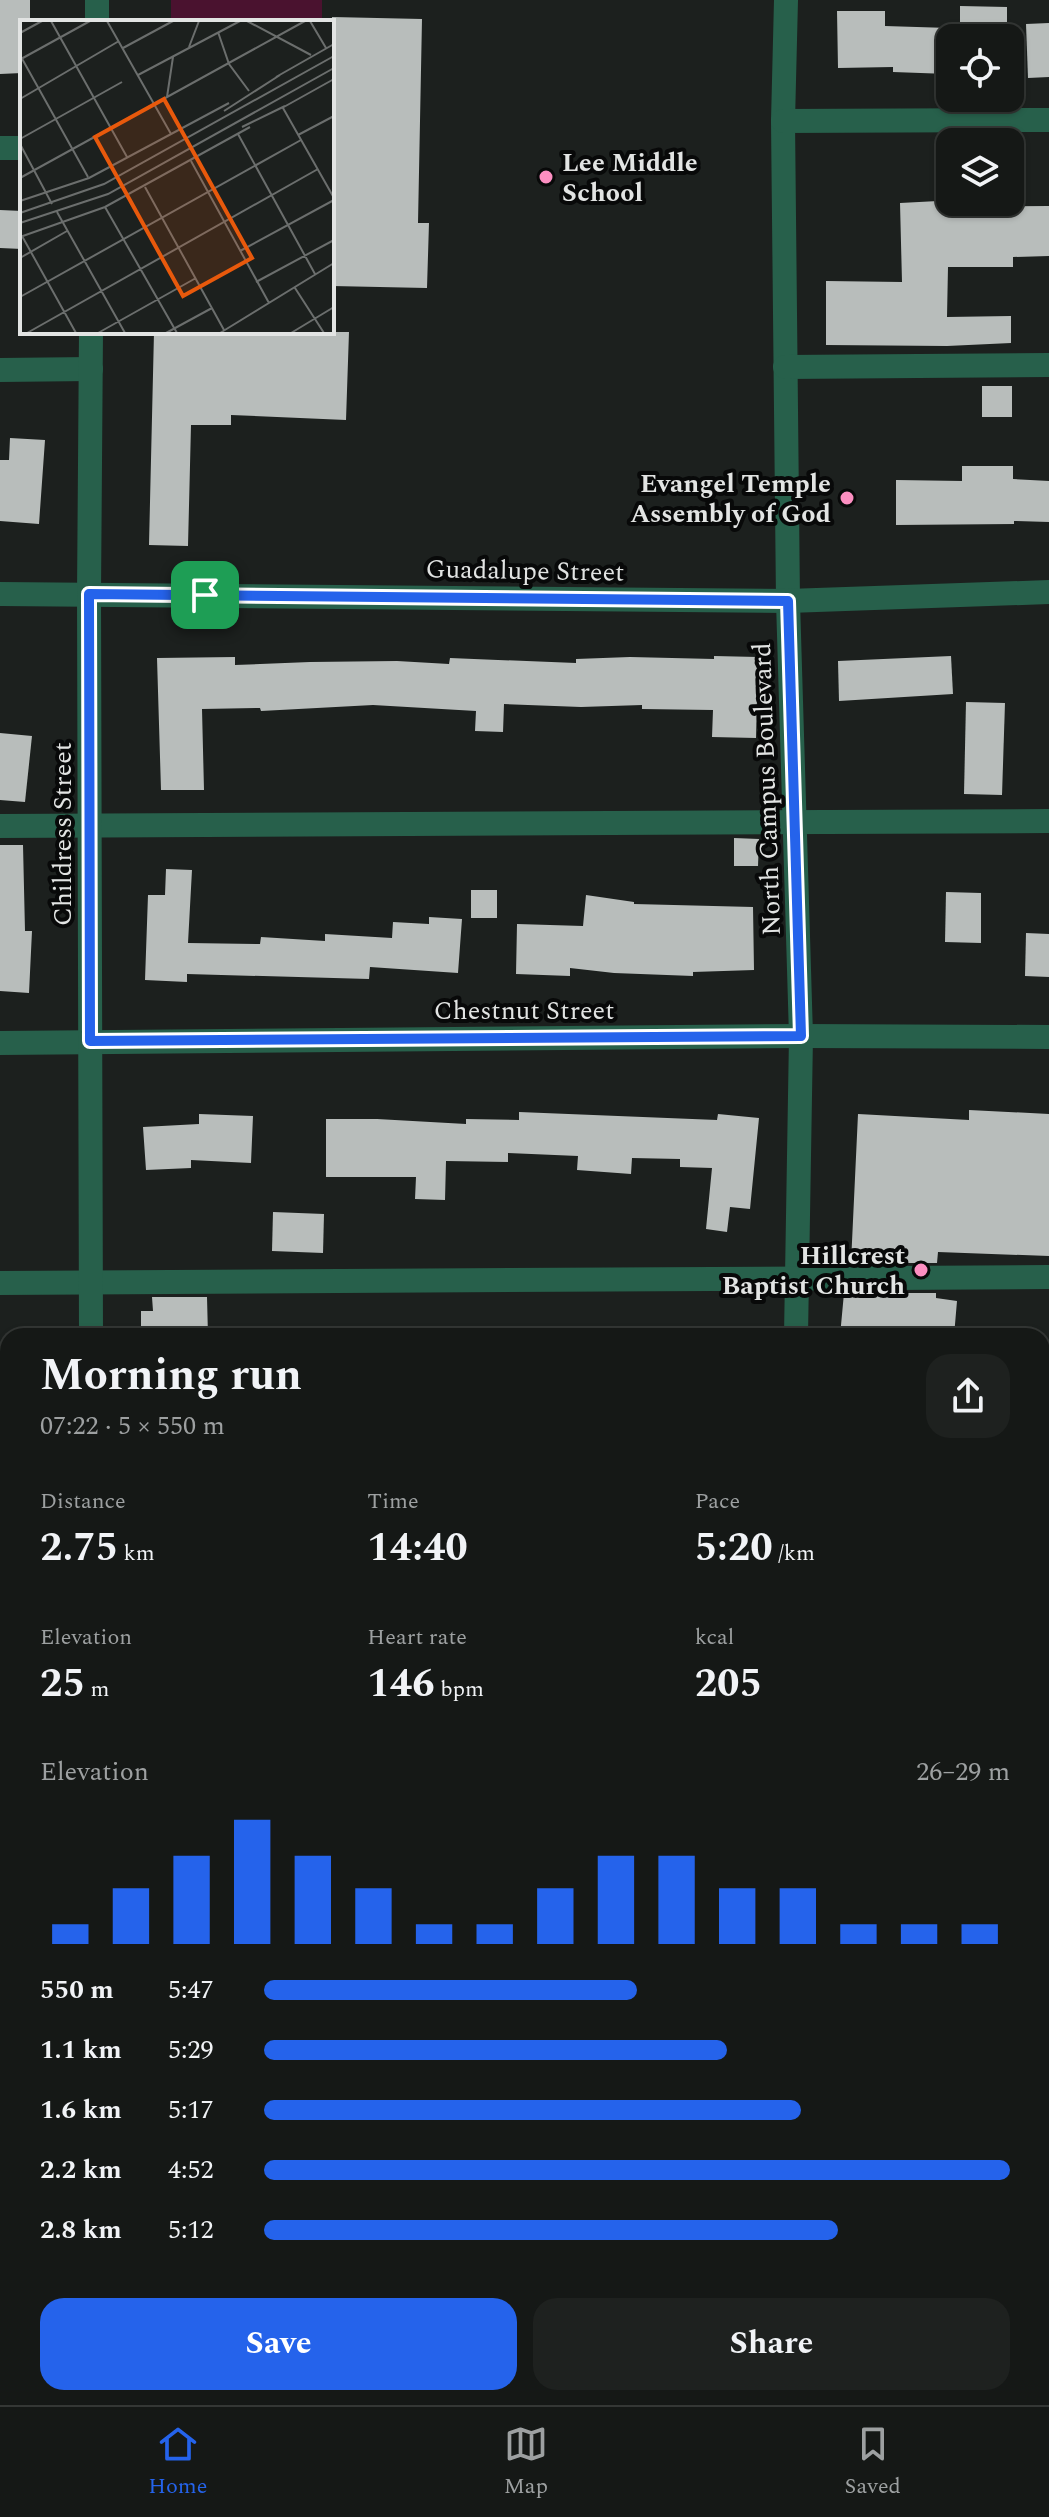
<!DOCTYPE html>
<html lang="en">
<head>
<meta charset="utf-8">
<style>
  :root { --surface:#151816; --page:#1e211f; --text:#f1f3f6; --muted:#9da0a1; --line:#343735; --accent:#2563eb }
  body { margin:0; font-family:Spectral,serif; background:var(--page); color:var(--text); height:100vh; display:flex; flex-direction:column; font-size:30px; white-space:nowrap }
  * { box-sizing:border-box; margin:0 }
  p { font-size:26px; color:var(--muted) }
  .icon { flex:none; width:44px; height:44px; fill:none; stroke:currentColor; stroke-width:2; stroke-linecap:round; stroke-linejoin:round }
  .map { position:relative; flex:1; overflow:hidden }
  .drawer { position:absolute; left:0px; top:1328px; width:1050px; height:1078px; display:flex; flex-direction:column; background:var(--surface); border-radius:24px 24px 0 0; box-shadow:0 2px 6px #0004,0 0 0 2px var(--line) }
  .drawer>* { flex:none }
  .buttons { position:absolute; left:936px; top:24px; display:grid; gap:16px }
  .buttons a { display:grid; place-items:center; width:88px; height:88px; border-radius:16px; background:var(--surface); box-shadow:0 2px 6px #0004,0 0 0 2px var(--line); font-size:40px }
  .pin { position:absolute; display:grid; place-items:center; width:68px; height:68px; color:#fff; margin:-34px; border-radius:16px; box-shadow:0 4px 12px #0006 }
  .round { display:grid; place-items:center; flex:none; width:84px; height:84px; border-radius:24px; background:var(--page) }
  .head { display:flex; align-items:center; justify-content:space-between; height:136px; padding:0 40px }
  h1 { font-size:44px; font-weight:700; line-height:60px }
  .figures { display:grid; grid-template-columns:repeat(3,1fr); gap:12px; height:136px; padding:8px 40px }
  .figures div { display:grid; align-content:center }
  .figures b { font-size:40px; font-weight:700 }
  .figures small { font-size:22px; font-weight:400 }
  .figures p { font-size:22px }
  .chart { height:224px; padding:16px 40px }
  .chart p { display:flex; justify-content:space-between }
  .chart svg { width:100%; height:144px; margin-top:8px; stroke:var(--accent); stroke-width:6 }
  .cta { display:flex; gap:16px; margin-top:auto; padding:16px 40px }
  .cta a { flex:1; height:92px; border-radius:24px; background:var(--accent); color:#fff; font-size:32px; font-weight:700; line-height:92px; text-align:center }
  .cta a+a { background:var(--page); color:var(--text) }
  ul { padding:0 40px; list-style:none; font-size:26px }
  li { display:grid; grid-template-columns:128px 96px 1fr; align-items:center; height:60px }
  li i { height:20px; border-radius:10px; background:var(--accent) }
  .dock { display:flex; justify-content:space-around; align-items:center; height:112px; border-top:2px solid var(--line); background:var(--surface); font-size:22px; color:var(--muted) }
  .dock a { display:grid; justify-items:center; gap:4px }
  .dock .selected { color:var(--accent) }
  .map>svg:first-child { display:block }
  .green { fill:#4a122f }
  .building { fill:#b8bdbb }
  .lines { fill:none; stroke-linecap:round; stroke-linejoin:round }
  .minor { stroke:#27604b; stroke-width:24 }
  .major { stroke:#3c9c7a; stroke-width:24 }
  .highway { stroke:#3cb58c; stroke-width:24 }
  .route-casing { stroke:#fff; stroke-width:16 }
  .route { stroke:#2563eb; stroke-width:10 }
  .poi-dot { fill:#fc8fc1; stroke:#080909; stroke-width:3 }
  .labels { text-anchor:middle; stroke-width:8; stroke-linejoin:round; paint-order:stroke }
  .poi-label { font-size:26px; font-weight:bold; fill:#e2e4e3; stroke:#080909; text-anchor:end }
  .street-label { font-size:26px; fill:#e2e4e3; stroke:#080909 }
  .inset-road { fill:none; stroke:#6b6e6d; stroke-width:2 }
  .view { fill:#e8590c; fill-opacity:0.15; stroke:#e8590c; stroke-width:4 }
  .inset-edge { fill:none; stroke:#e2e4e3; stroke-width:4 }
</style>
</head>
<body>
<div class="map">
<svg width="1049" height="2405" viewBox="0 0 1049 2405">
  <rect width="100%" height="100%" fill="#1c201e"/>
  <rect class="green" x="171" y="0" width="151" height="22"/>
  <g class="building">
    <path d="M 0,0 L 30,0 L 30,22 L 22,22 L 22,73 L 0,74 Z"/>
    <path d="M 960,6 L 1007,7 L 1007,38 L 960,38 Z"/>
    <path d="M 837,11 L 885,11 L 885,26 L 949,28 L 948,74 L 893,72 L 893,67 L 838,68 Z"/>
    <path d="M 332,17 L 422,19 L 418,223 L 429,223 L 427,288 L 332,286 Z"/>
    <path d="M 1049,23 L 1049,77 L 1028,78 L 1026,24 Z"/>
    <path d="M 938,201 L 939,207 L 1049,206 L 1049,256 L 1013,257 L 1013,267 L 948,267 L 947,317 L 1011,316 L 1011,343 L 947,346 L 826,345 L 826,281 L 902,282 L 900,203 Z"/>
    <path d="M 0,210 L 22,211 L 22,249 L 0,248 Z"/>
    <path d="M 154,332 L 349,332 L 346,420 L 231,415 L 231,425 L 191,425 L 188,546 L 149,545 Z"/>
    <rect x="982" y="386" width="30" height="31"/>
    <path d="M 10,438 L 45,440 L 39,524 L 0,521 L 0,460 L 9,460 Z"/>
    <path d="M 962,466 L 1013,466 L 1013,479 L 1049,481 L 1049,522 L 1014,521 L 1014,524 L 896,525 L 896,480 L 962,481 Z"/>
    <path d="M 714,656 L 758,657 L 756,738 L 712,737 L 713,710 L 642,709 L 642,705 L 581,707 L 504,704 L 503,732 L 475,731 L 476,711 L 373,705 L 261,711 L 260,708 L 202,709 L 204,790 L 161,790 L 157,658 L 235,657 L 235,665 L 310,662 L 397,661 L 449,664 L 450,658 L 576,663 L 576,659 L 630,657 L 714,659 Z"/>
    <path d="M 951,656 L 953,694 L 839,701 L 838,661 Z"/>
    <path d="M 966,702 L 1005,703 L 1002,795 L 964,794 Z"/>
    <path d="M 0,733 L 32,736 L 25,802 L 0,800 Z"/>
    <path d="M 734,838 L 759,839 L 758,866 L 734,866 Z"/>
    <path d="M 0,845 L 23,845 L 25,931 L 32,931 L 29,993 L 0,991 Z"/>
    <path d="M 166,869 L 192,870 L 188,943 L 260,944 L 261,937 L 325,941 L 325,934 L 392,938 L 393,922 L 429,924 L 429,917 L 462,919 L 458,973 L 370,967 L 369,979 L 187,974 L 187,982 L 145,980 L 148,895 L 165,895 Z"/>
    <rect x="471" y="890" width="26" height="28"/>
    <path d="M 946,892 L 981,893 L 981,943 L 945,942 Z"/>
    <path d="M 586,895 L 634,902 L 634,904 L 753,907 L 754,970 L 693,972 L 693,976 L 614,973 L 570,968 L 570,976 L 516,974 L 517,924 L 583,926 Z"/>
    <path d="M 1026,933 L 1049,934 L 1049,977 L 1025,976 Z"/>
    <path d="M 969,1110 L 1049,1114 L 1049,1256 L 938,1252 L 937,1263 L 851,1263 L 858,1114 L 969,1120 Z"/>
    <path d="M 519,1112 L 717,1120 L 718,1114 L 759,1118 L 750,1209 L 730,1207 L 727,1232 L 706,1229 L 712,1168 L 680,1167 L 680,1159 L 632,1158 L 631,1174 L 577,1170 L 578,1156 L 508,1153 L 508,1162 L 446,1161 L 445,1200 L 415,1199 L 416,1177 L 326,1177 L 326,1119 L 377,1119 L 466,1124 L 466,1119 L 519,1120 Z"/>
    <path d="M 199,1114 L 253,1116 L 251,1163 L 191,1160 L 191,1168 L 146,1170 L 143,1127 L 199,1124 Z"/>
    <path d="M 273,1212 L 324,1214 L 323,1253 L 272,1251 Z"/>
    <path d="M 844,1293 L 936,1293 L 936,1298 L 957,1301 L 954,1336 L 840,1336 Z"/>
    <path d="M 152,1297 L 207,1297 L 208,1336 L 141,1336 L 141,1311 L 153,1311 Z"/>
  </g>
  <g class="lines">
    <g class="minor">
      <path d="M 786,0 L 783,121 L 788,601 L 801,1036 L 796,1336"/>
      <path d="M 97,22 L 97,0"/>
      <path d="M 783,121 L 1049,120"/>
      <path d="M 0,148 L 22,148"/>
      <path d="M 785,367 L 1049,365"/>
      <path d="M 0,370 L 91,369"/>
      <path d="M 0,594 L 788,601 L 1049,592"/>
      <path d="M 0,826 L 1049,821"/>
      <path d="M 0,1043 L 801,1036 L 1049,1037"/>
      <path d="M 0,1283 L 1049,1277"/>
      <path d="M 91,1336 L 89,594 L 91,332"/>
      <path d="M 0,2172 L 8,2172"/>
      <path d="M 1042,2189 L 1049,2189"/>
      <path d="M 0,2391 L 8,2391"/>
      <path d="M 147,2398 L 147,2405"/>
      <path d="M 209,2398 L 265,2405"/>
      <path d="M 806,2398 L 806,2405"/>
      <path d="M 372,2405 L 372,2398"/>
    </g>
    <g class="major">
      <path d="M 1042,1516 L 1049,1516"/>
      <path d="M 0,1517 L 8,1517"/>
      <path d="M 0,1941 L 8,1941"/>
      <path d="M 1042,1961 L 1049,1961"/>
    </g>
    <g class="highway">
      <path d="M 0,1625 L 8,1626"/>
      <path d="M 0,1659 L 8,1659"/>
      <path d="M 1042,1661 L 1049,1662"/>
      <path d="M 0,1793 L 8,1793"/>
      <path d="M 1042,1797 L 1049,1797"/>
      <path d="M 0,1843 L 8,1843"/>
    </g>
  </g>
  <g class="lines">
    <g class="route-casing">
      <path id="route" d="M 89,594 L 788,601 L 801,1036 L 90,1041 Z"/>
    </g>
    <use href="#route" class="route"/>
  </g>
  <g class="poi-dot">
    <circle cx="546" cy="177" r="8"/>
    <circle cx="847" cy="498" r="8"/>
    <circle cx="921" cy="1270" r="8"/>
  </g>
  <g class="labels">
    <g class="poi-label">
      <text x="562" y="171" text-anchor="start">Lee Middle<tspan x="562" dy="30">School</tspan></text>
      <text x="831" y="492">Evangel Temple<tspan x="831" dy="30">Assembly of God</tspan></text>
      <text x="905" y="1264">Hillcrest<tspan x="905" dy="30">Baptist Church</tspan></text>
    </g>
    <g class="street-label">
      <text transform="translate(525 570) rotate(1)" y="9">Guadalupe Street</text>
      <text transform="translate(766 789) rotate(-92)" y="9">North Campus Boulevard</text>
      <text transform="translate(62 834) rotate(-90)" y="9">Childress Street</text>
      <text x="524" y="1019">Chestnut Street</text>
    </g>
  </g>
  <g transform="translate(20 20)">
    <rect width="314" height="314" fill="#1c201e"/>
    <path class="inset-road" d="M 31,1 L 107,137M 87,1 L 151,114M 227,1 L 291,35M 290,1 L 306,28M 198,12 L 209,44 L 229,71M 0,13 L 22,1M 169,27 L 179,1M 103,28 L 153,1M 0,35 L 68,157M 1,39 L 70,1M 118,55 L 220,1M 256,57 L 314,24M 147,77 L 153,37M 0,79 L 99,21M 262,88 L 314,59M 263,88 L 314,178M 204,91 L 260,55M 222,107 L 265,86M 218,114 L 295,254M 278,115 L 314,96M 0,119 L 102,62M 0,124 L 32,184M 171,141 L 249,283M 0,158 L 285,1M 125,167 L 204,310M 0,181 L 69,158 L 209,83M 85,187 L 157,313M 37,192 L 105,313M 0,193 L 84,164 L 314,36M 0,203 L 88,174 L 314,48M 2,216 L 56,313M 0,217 L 85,187 L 230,107M 220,231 L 314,180M 0,238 L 47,211M 236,262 L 314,220M 275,268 L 304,313M 0,277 L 281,120M 7,313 L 298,149M 78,313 L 176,258M 146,313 L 192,288M 200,313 L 314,243M 271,313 L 314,287"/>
    <path class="view" d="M 144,79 L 232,238 L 163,276 L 75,117 Z"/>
    <rect width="314" height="314" class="inset-edge"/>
  </g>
</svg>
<div class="buttons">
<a><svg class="icon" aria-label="locate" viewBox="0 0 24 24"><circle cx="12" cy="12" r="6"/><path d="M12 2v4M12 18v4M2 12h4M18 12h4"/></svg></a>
<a><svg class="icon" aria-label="layers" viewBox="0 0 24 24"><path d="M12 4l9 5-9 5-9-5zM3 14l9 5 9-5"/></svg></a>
</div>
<div class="pin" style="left:205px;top:595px;background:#1e9e55"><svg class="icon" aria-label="arrive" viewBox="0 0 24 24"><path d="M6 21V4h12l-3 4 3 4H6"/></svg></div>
<section class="drawer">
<div class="head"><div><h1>Morning run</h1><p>07:22 · 5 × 550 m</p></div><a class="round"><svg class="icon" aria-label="share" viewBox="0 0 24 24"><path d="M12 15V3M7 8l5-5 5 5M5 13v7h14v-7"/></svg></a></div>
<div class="figures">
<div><p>Distance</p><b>2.75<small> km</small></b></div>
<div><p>Time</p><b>14:40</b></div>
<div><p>Pace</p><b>5:20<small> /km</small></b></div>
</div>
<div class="figures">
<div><p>Elevation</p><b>25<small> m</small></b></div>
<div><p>Heart rate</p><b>146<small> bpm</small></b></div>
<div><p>kcal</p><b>205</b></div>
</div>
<div class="chart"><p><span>Elevation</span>26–29 m</p>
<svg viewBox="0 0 160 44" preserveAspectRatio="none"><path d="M5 44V38M15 44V27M25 44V17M35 44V6M45 44V17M55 44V27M65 44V38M75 44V38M85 44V27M95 44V17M105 44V17M115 44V27M125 44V27M135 44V38M145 44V38M155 44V38"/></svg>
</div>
<ul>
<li><b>550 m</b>5:47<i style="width:50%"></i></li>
<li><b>1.1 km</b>5:29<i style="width:62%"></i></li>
<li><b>1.6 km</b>5:17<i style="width:72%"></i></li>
<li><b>2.2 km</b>4:52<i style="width:100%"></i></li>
<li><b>2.8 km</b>5:12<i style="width:77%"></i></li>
</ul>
<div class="cta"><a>Save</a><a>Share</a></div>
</section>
</div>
<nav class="dock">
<a class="selected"><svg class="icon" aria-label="home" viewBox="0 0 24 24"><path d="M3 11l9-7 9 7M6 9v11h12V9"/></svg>Home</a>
<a><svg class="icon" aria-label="map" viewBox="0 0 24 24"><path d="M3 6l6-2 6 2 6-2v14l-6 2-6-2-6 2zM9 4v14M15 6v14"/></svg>Map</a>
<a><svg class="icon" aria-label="saved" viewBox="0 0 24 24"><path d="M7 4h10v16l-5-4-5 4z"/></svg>Saved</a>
</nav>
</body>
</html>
